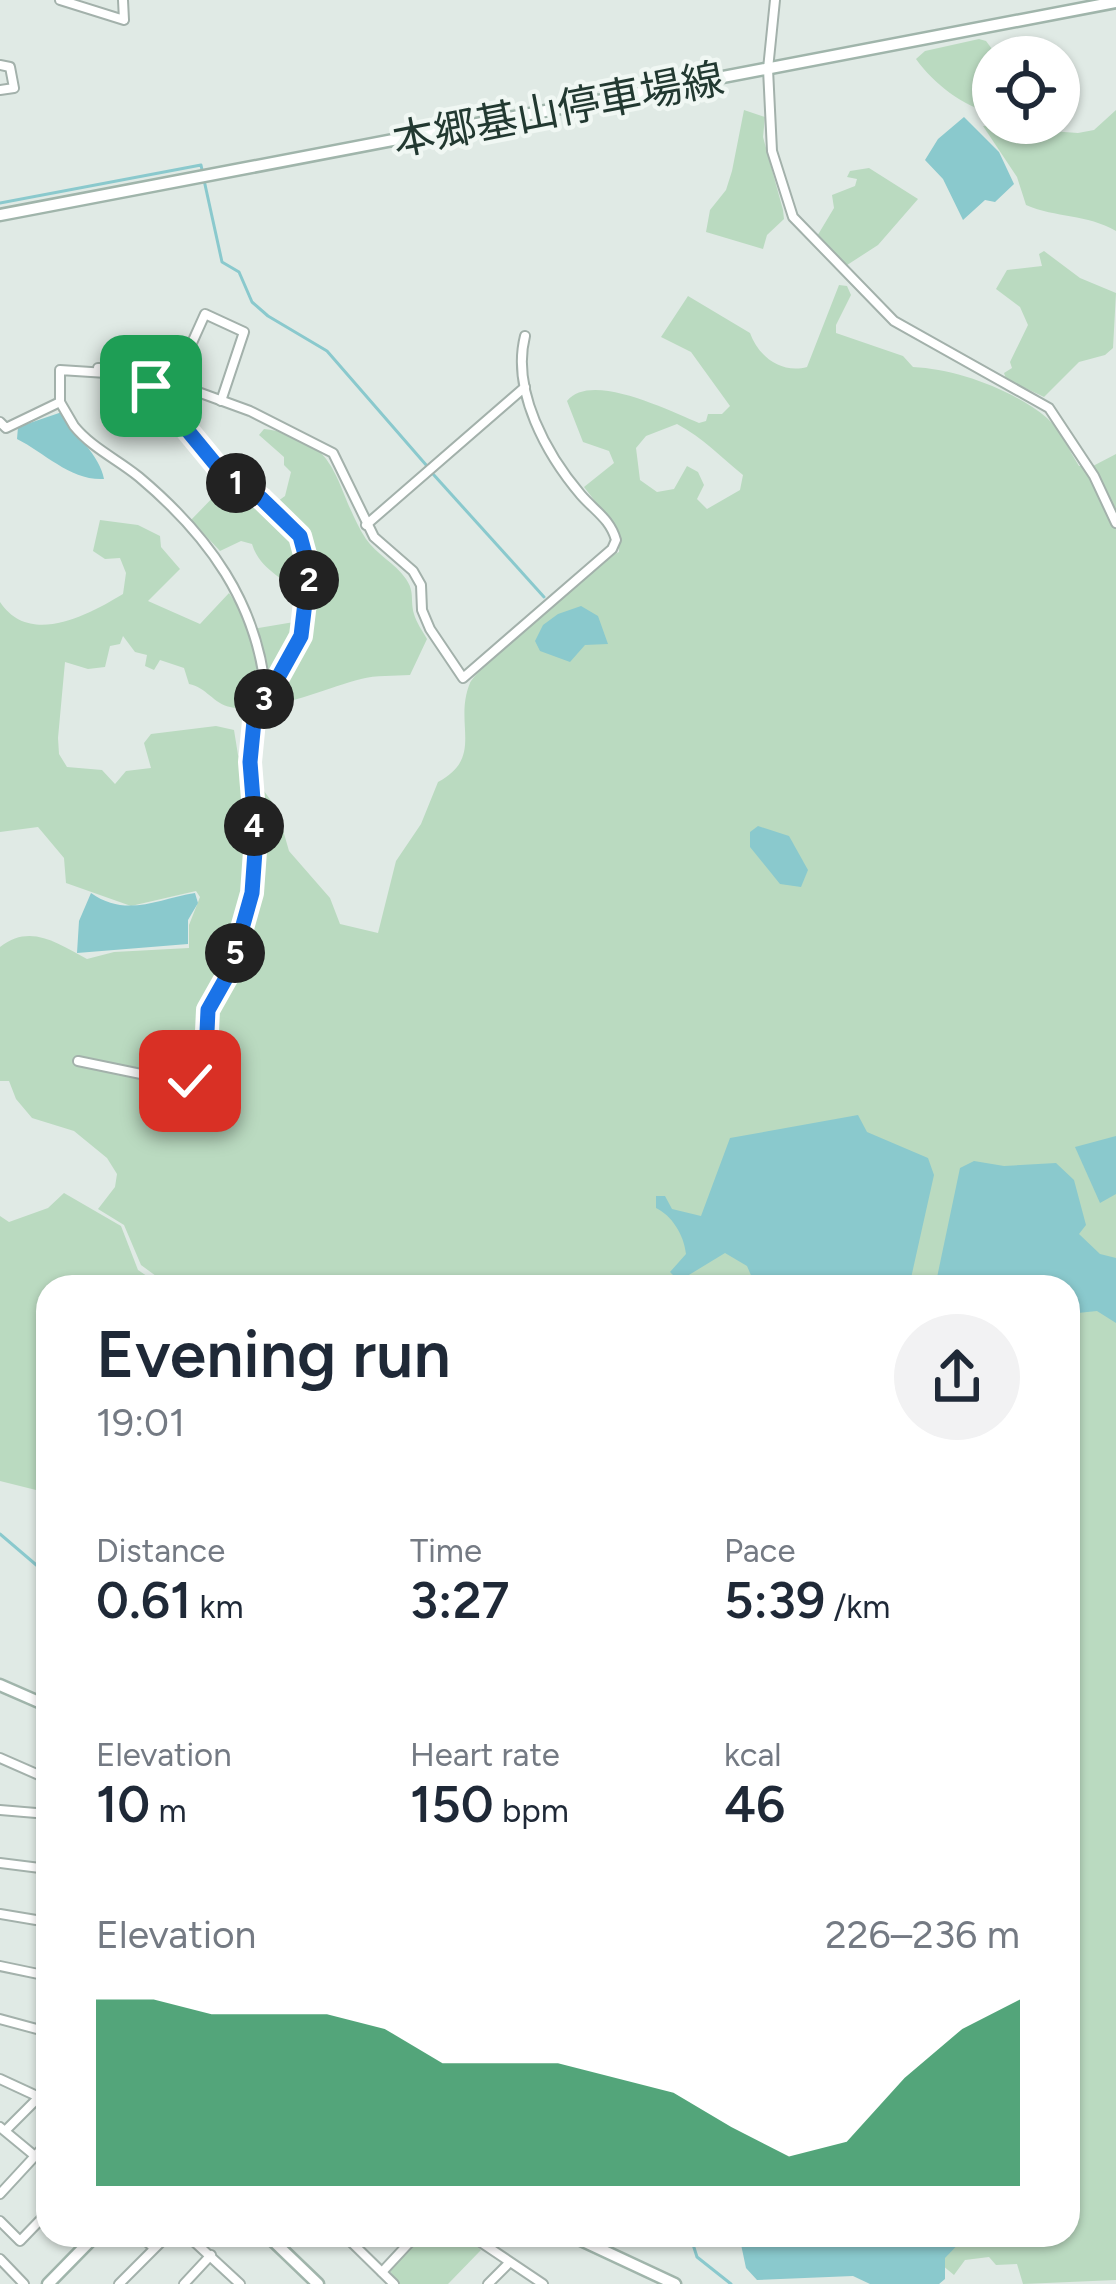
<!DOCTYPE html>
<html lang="en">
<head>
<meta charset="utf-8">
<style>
  :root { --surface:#fff; --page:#f2f2f3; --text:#1f2937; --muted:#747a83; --accent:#0b8043 }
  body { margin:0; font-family:Figtree,"Noto Sans JP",sans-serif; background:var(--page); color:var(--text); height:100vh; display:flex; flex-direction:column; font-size:45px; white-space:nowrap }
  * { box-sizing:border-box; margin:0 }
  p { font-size:39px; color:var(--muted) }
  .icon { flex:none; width:66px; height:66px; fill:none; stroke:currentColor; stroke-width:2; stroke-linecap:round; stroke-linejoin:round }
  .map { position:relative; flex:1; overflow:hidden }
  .details { position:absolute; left:36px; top:1275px; width:1044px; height:972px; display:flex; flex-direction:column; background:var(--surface); border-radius:36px; box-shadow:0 3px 9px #0004 }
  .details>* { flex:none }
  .controls { position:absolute; left:972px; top:36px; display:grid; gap:24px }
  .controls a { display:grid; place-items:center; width:108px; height:108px; border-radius:50%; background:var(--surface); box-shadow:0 3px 9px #0004; font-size:60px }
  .pin { position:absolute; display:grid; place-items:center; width:102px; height:102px; color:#fff; margin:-51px; border-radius:24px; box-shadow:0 6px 18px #0006 }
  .km { position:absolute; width:60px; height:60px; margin:-30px; border-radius:50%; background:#222; color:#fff; font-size:33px; line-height:60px; text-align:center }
  .round { display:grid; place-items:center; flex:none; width:126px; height:126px; border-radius:63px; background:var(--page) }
  .summary { display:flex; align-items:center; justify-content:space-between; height:204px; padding:0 60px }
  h1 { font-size:66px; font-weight:600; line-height:90px }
  .stats { display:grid; grid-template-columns:repeat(3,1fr); gap:18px; height:204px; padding:12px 60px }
  .stats div { display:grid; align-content:center }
  .stats b { font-size:51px; font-weight:600 }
  .stats small { font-size:33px; font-weight:400 }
  .stats p { font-size:33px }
  .chart { height:336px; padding:24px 60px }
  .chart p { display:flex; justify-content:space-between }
  .chart svg { width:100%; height:216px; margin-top:12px; fill:var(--accent); opacity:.7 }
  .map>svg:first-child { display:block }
  .green { fill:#badac0; fill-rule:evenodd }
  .water { fill:#8ac9cd }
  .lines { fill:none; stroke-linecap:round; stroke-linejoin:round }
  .stream { stroke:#8ac9cd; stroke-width:3 }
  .street-casing { stroke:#a3b1ab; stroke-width:12 }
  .secondary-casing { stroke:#a0b5ab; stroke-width:15 }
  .street { stroke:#fff; stroke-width:8 }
  .secondary { stroke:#fff; stroke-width:10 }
  .route-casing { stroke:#fff; stroke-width:24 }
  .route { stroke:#1a73e8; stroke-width:15 }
  .labels { text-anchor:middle; stroke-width:9; stroke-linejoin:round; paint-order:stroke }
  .street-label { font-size:42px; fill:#223931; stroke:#f0f7f3 }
</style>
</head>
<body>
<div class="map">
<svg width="1116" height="2284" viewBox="0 0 1116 2284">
  <rect width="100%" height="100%" fill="#e0eae5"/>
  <g class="green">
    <path d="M 979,39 L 986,41 L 998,57 L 993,57 L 993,114 C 963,106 934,84 916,59 L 925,51 Z"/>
    <path d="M 744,110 L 765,117 L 763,137 L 783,210 L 784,219 L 767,235 L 763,249 L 706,232 L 710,210 L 726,190 L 732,171 Z"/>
    <path d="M 1116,110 L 1116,231 C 1087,214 1056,218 1026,205 L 1017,177 L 983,126 L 1078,133 L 1094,130 Z"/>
    <path d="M 869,168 L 918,199 L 878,245 L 844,267 L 816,238 L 834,208 L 832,195 L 855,186 L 857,179 L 847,177 L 850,171 Z"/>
    <path d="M 1044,251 L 1080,278 L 1116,293 L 1113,348 L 1105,355 L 1079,362 L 1044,397 L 1006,379 L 1004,373 L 1012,368 L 1010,362 L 1028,325 L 1020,307 L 996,289 L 1007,270 L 1042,266 L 1039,254 Z"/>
    <path d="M 839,285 L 847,286 L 851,295 L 836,325 L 836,333 L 903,356 L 913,367 C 956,369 1012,389 1047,418 C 1060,429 1070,452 1079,466 L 1093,466 L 1116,454 L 1116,2280 L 1023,2284 L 1017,2264 L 996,2265 L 989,2257 L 965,2260 L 954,2275 L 906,2235 L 1068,2235 L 1068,2054 L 1079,2048 L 1068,2052 L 1068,1287 L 171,1287 L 141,1265 L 124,1225 L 98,1209 L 115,1187 L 117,1174 L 107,1158 L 74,1131 L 32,1118 L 16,1099 L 9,1081 L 0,1081 L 0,947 C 31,923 58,944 87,959 L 114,952 L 189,948 L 189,925 L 200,897 L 196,891 L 131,906 L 66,883 L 64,858 L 38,827 L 0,832 L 0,602 C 30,647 88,615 123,594 L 126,573 L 120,558 L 105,559 L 93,551 L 100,520 L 138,525 L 160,536 L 161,547 L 180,569 L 148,601 L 200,624 L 229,593 L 253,629 L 300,621 L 303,598 C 286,578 260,571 252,544 L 241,541 L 220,551 L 191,520 L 223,487 L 267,509 L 285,496 L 291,472 L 284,465 L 284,457 L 259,435 L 264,429 C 343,438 333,488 366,539 C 376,554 395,563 406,579 C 415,592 410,600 414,614 C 416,622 423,632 427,639 L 410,675 C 394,676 376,675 361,679 C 324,688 269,715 230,707 C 214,704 206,687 189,684 L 184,668 L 160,660 L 154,670 L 145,666 L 147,655 L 135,652 L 123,636 L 120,644 L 110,646 L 105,667 L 88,669 L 65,662 L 58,738 L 59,754 L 67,767 L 102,770 L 115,784 L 126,771 L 151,768 L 144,743 L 151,734 L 216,726 L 234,730 L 238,755 L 277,809 L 289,851 L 330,898 L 340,924 L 378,933 L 396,861 L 421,824 L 438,782 C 485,757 453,724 470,683 C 475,669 603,558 619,552 L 619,532 L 584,487 L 614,463 L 609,451 L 583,442 L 567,401 C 591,371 669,411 699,423 L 706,421 L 708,414 L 722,414 L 730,406 L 691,352 L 661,337 L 688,296 L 750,333 C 758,356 781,374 807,367 ZM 677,424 C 703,438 721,457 743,475 L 740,490 L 707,509 L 697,499 L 704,485 L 698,472 L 687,466 L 674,489 L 657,492 L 640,480 L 636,448 L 646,436 Z"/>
    <path d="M 64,1193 L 121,1226 L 138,1270 L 163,1287 L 48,1287 L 48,1493 L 0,1481 L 0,1216 L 9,1222 L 48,1208 Z"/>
    <path d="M 423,2235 L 462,2235 L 481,2250 L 448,2284 L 400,2284 L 389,2270 Z"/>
  </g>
  <g class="water">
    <path d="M 964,117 L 999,152 L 1014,184 L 995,202 L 985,200 L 963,220 L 943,179 L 925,160 L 938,139 Z"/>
    <path d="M 62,412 C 74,435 100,455 104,479 C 71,481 45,453 17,439 L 18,427 Z"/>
    <path d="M 581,606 L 598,616 L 608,644 L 585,645 L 570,662 L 540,651 L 535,641 L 543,625 L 558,614 Z"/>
    <path d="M 758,826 L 789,836 L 808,870 L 801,887 L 780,884 L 750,847 L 750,832 Z"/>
    <path d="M 91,893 C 126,918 158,899 195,893 L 198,903 L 188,920 L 188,944 L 77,953 L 79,921 Z"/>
    <path d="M 858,1115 L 867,1132 L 928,1158 L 934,1175 L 909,1287 L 880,1287 L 838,1277 L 818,1287 L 756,1287 L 747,1266 L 725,1253 L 679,1281 L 670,1272 L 686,1254 C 684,1234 671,1215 656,1208 L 656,1196 L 665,1196 L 672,1209 L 701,1216 L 730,1138 Z"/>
    <path d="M 1116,1136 L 1116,1194 L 1100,1203 L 1075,1147 Z"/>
    <path d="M 974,1161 L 1004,1166 L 1056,1163 L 1074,1180 L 1086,1225 L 1079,1234 L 1100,1254 L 1116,1258 L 1116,1323 L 1097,1311 L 1068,1314 L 1068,1287 L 935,1287 L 960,1168 Z"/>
    <path d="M 739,2235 L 967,2235 L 945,2258 L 945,2279 L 939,2284 L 870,2284 L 853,2276 L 757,2280 L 746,2268 Z"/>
  </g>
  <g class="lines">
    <g class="stream">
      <path d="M 204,180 L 222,262 L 239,272 L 252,302 L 268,316 L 327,351 L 427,466"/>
      <path d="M 0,203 L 201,165 L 202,170"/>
      <path d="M 433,474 L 544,597"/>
      <path d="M 0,1534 L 48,1575"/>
      <path d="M 690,2235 L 697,2257 L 731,2284"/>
    </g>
    <g class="street-casing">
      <g id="street">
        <path d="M 60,0 L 124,20 L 123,0"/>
        <path d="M 775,0 L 768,69 L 772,151 L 793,217 L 894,321 L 1049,408 L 1094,476 L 1116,523"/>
        <path d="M 0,65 L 10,67 L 14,88 L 0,90"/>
        <path d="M 98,368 L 132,368 L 250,411 L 333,453 L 374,537 L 413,571 L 421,585 L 422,610 L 430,629 L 463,678 L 612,549 L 616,540 C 610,519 595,511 581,495 C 547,455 511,391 525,336"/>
        <path d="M 173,385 L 205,314 L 244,332 L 221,401"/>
        <path d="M 0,422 L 6,428 L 60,402"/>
        <path d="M 366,525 L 525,387"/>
        <path d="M 78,1061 L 175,1081 L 205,1075 L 208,1010 L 229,971 L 252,893 L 256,837 L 250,762 L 254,721 L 301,636 L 309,594 L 306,553 L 291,525 L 221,471 L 151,386 L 122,374 L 60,370 L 60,402 L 74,426 C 92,448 117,459 139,477 C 208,535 258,603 266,695"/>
        <path d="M 0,1758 L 48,1779"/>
        <path d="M 0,1810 L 48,1814"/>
        <path d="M 0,1863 L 48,1869"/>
        <path d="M 0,1914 L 48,1922"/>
        <path d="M 0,1966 L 48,1976"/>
        <path d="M 0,2019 L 48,2032"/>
        <path d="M 0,2079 L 39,2097 L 7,2129"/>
        <path d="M 0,2127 L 35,2156"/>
        <path d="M 0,2194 L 48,2142"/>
        <path d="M 0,2221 L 20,2241 L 48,2212"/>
        <path d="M 140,2235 L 154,2248"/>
        <path d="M 187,2235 L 240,2284"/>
        <path d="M 344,2235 L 394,2284"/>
        <path d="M 470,2235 L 543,2284"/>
        <path d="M 0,2259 L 24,2284"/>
        <path d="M 382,2272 L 409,2243 L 402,2235"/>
        <path d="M 119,2284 L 168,2235"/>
        <path d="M 184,2284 L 211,2255"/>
        <path d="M 488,2284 L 508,2264"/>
      </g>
    </g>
    <g class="secondary-casing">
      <g id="secondary">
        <path d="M 0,215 L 1116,2"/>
        <path d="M 0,1685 L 48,1706"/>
        <path d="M 267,2235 L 318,2284"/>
        <path d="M 570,2235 L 675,2284"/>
        <path d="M 48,2284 L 96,2235"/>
      </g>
    </g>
    <use href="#street" class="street"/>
    <use href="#secondary" class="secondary"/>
  </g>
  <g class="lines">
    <g class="route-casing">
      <path id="route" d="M 151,386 L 221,471 L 262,499 L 300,536 L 309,569 L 301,636 L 254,721 L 250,762 L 256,837 L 252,893 L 230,971 L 208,1010 L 205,1075 L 190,1081"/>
    </g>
    <use href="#route" class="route"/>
  </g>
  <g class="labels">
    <g class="street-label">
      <text transform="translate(558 109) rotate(-11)" y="15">本郷基山停車場線</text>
    </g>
  </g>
</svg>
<div class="controls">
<a><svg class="icon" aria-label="locate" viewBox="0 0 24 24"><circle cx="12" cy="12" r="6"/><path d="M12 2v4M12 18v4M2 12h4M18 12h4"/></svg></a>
</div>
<div class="pin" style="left:151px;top:386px;background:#1e9e55"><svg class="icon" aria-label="arrive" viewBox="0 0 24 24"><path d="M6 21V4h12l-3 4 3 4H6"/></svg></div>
<div class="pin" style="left:190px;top:1081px;background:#d93025"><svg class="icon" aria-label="check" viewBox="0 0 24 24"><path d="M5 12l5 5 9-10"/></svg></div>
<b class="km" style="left:236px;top:483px">1</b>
<b class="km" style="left:309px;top:580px">2</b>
<b class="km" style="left:264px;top:699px">3</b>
<b class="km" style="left:254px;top:826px">4</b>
<b class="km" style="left:235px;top:953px">5</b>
<section class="details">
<div class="summary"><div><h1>Evening run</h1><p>19:01</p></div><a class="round"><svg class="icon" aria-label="share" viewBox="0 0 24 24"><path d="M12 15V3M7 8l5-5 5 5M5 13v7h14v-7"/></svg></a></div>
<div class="stats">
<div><p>Distance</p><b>0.61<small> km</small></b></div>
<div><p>Time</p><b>3:27</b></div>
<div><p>Pace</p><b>5:39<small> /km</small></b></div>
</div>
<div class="stats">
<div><p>Elevation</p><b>10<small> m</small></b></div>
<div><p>Heart rate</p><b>150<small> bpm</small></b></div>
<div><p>kcal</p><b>46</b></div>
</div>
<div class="chart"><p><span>Elevation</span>226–236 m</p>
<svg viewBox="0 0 160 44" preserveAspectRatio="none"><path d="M0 44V6L10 6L20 9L30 9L40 9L50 12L60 19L70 19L80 19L90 22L100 25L110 32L120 38L130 35L140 22L150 12L160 6V44z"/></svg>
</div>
</section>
</div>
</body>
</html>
